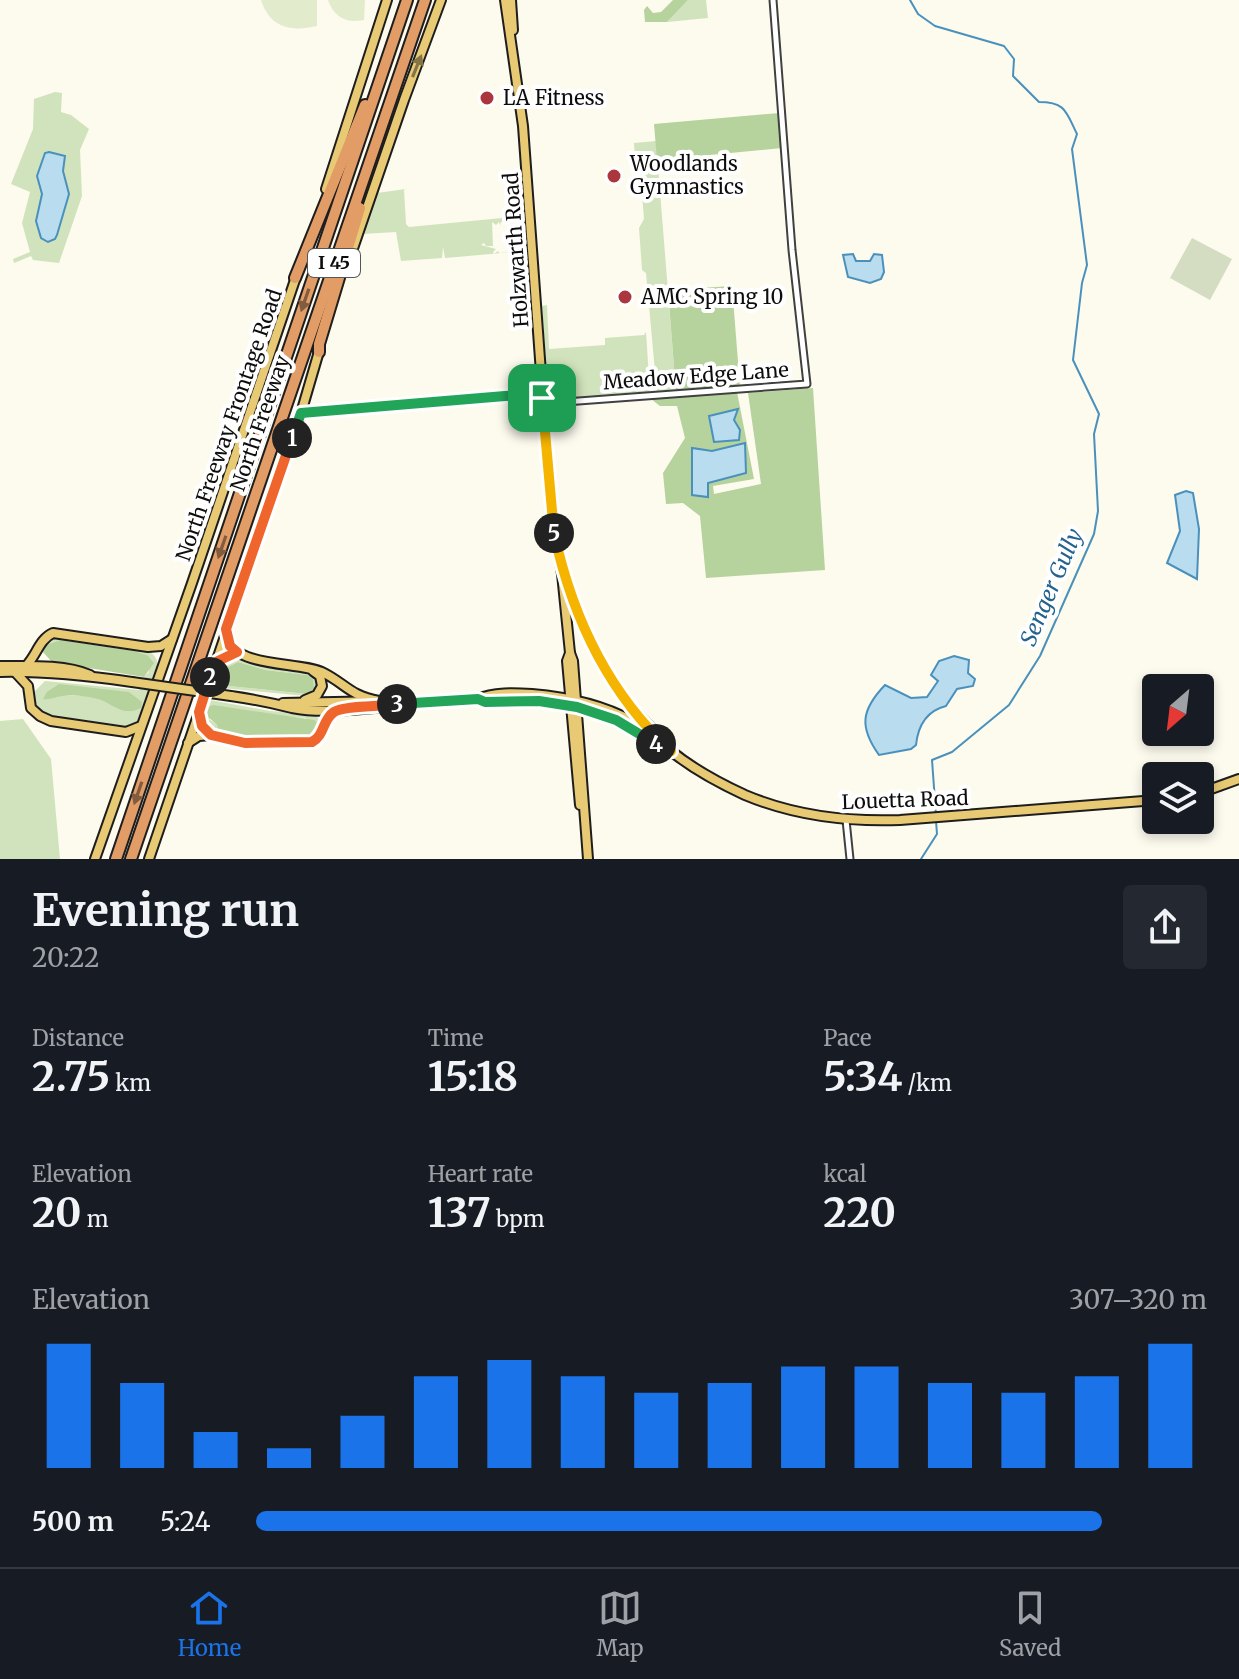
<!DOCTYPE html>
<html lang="en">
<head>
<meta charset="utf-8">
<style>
  :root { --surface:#171b24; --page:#242831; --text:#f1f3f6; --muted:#9ea1a6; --line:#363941; --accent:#1a73e8 }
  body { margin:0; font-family:Merriweather,serif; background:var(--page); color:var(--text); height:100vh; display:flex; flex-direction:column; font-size:30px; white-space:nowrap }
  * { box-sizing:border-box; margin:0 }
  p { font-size:26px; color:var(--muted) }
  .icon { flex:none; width:44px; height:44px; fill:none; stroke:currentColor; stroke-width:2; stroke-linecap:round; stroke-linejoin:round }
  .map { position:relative; height:859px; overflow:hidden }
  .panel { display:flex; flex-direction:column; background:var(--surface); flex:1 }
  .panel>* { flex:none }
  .needle { width:52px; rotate:208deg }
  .controls { position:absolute; left:1142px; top:674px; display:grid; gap:16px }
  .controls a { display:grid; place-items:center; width:72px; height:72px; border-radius:8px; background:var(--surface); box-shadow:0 4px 12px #0003; font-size:40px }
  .pin { position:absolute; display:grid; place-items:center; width:68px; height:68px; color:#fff; margin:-34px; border-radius:16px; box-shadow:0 4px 12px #0006 }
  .km { position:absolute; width:40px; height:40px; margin:-20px; border-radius:50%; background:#222; color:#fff; font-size:22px; line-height:40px; text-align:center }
  .round { display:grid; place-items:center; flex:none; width:84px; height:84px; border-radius:8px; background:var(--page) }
  .headline { display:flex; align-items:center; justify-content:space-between; height:136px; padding:0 32px }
  h1 { font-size:44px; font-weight:700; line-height:60px }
  .stats { display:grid; grid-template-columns:repeat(3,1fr); gap:12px; height:136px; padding:8px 32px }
  .stats div { display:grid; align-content:center }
  .stats b { font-size:40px; font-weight:700 }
  .stats small { font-size:22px; font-weight:400 }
  .stats p { font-size:22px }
  .chart { height:224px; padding:16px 32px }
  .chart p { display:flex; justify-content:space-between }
  .chart svg { width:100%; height:144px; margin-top:8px; stroke:var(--accent); stroke-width:6 }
  ul { padding:0 32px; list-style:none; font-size:26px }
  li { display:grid; grid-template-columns:128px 96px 1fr; align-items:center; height:60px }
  li i { height:20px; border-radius:10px; background:var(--accent) }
  .dock { display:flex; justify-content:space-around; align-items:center; height:112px; border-top:2px solid var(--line); background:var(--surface); font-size:22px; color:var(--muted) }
  .dock a { display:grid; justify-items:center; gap:4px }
  .dock .on { color:var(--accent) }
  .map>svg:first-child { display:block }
  .green { fill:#d1e3bc; fill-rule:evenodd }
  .forest { fill:#b6d29d; fill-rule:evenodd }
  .cemetery { fill:#d4dcc2 }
  .pitch { fill:#e2eccd }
  .water { fill:#b9dcee; stroke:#4991bc; stroke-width:2 }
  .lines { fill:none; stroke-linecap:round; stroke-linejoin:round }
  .stream { stroke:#4991bc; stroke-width:2 }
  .minor-casing { stroke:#404040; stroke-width:9 }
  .major-casing { stroke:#1e1e1e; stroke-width:12 }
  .highway-casing { stroke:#1e1e1e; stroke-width:14 }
  .minor { stroke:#fff; stroke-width:5 }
  .major { stroke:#e8c974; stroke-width:8 }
  .highway { stroke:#e29d67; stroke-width:10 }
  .major-bridge-casing { stroke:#1e1e1e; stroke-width:12; stroke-linecap:butt }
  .major-bridge { stroke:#e8c974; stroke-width:8 }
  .oneway { fill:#857446 }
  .oneway2 { fill:#825c3e }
  .split-1-casing { stroke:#fff; stroke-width:16 }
  .split-2-casing { stroke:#fff; stroke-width:16 }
  .split-3-casing { stroke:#fff; stroke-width:16 }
  .split-4-casing { stroke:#fff; stroke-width:16 }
  .split-5-casing { stroke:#fff; stroke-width:16 }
  .split-6-casing { stroke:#fff; stroke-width:16 }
  .split-1 { stroke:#22a559; stroke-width:10 }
  .split-2 { stroke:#f0652b; stroke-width:10 }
  .split-3 { stroke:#f0652b; stroke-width:10 }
  .split-4 { stroke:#22a559; stroke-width:10 }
  .split-5 { stroke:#f5b400; stroke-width:10 }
  .split-6 { stroke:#f5b400; stroke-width:10 }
  .poi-dot { fill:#ac363e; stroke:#fff; stroke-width:3 }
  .labels { text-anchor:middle; stroke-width:8; stroke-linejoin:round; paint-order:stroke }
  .shield { fill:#fff; stroke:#565656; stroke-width:2 }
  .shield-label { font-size:18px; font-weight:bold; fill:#0d0d0d }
  .poi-label { font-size:20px; fill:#0d0d0d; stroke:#fff; text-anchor:start }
  .street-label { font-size:20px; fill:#0d0d0d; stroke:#fff }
  .water-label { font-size:22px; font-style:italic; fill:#25638f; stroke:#fff }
</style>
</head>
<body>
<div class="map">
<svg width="1239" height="859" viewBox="0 0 1239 859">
  <rect width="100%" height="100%" fill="#fdfaee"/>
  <g class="green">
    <path d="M 688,0 L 706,0 L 708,18 L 667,22 Z"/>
    <path d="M 55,92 L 62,93 L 61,112 L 71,115 L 89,129 L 80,150 L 82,196 L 59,263 L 33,260 L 31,256 L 14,263 L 13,259 L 30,252 L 22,223 L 30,192 L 11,184 L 33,129 L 34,99 Z"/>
    <path d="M 656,141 L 676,392 L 657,393 L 646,273 L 642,270 L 639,228 L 644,219 L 641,180 L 636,172 L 634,143 Z"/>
    <path d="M 406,189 L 404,190 L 406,224 L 409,227 L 523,216 L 524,223 L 510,221 L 509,224 L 508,222 L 501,222 L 500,225 L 499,222 L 496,225 L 492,222 L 493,246 L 486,246 L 484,243 L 481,245 L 496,249 L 493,252 L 494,254 L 498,251 L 499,253 L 510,252 L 510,249 L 514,252 L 445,258 L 443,247 L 442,258 L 401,261 L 396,232 L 363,234 L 377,193 Z"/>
    <path d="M 547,305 L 549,349 L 605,345 L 605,338 L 644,335 L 646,332 L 650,393 L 575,400 L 551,396 L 548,393 L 542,306 Z"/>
    <path d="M 52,637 L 146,650 C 155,654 159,660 157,670 L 137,725 L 124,729 L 92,721 L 45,715 L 36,708 L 34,692 L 45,681 L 139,690 L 144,677 L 149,672 L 147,655 L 135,651 L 60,640 L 46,645 L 43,652 L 43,646 ZM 129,692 L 140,708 C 123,718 114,704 98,698 C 88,695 75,696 64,695 Z"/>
    <path d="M 233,656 L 269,666 L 314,674 L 319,682 L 318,690 L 306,696 L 213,687 L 210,700 L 270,711 L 314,714 L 320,720 L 319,732 L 305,740 L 306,718 L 277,716 L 209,719 L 217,725 L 218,734 L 207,729 L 201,715 L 217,667 L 221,661 ZM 238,662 L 265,670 L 307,675 L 307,694 L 229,686 L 216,682 L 218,672 Z"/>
    <path d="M 23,719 L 51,759 L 60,859 L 0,859 L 0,721 Z"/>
  </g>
  <g class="forest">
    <path d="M 673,0 L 688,0 L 667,22 L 645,22 L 644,10 L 647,6 L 653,13 L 661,12 Z"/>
    <path d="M 779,113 L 782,148 L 657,160 L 654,124 Z"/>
    <path d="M 732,286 L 740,387 L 676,392 L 668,290 Z"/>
    <path d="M 813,388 L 825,570 L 706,578 L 700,516 L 683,503 L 666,504 L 663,473 L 685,438 L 677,406 L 660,406 L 651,399 L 737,392 L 754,479 L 713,486 L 714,494 L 761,484 L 748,393 ZM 745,444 L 746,473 L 707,483 Z"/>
    <path d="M 60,640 L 135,651 L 147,655 L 154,663 L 144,677 L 52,662 L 43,652 L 46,645 Z"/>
    <path d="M 238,662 L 265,670 L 307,675 L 313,679 L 314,689 L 307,694 L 229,686 L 216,682 L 218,672 Z"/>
    <path d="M 59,684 L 129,692 L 142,702 L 141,708 C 121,719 112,701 94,698 C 85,696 71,694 62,696 C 54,697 51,700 43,699 L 47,692 Z"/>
    <path d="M 213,705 L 314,720 L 317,722 L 315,731 L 305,740 L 253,740 L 218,734 L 217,725 L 205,714 L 206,708 Z"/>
  </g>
  <path class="cemetery" d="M 1192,238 L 1232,259 L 1210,300 L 1170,278 Z"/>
  <g class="pitch">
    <path d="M 261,0 L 317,0 L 317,26 C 291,32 270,28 261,0 Z"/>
    <path d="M 328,0 L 365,0 L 364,20 C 346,24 334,17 328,0 Z"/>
  </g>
  <g class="water">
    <path d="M 49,152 L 65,156 L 63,171 L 69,194 L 57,235 L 55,239 L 48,242 L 41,238 L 36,221 L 42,194 L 37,176 L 45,153 Z"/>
    <path d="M 853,254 L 856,261 L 870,261 L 874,254 L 882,255 L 884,272 L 881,279 L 870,283 L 848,277 L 843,255 Z"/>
    <path d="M 738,409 L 734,420 L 740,430 L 739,440 L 714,442 L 709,416 Z"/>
    <path d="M 745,443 L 746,473 L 708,483 L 708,497 L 692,495 L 692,448 L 712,451 Z"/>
    <path d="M 1186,491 L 1193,493 L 1199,529 L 1197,579 L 1167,563 L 1180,531 L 1175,495 Z"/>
    <path d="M 954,656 L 969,660 L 968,673 L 975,679 L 973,686 L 957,689 L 946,706 C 926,711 918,726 916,745 L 911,749 L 879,755 C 859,727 861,710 885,685 L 911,698 L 927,697 L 938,681 L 931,675 L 939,661 Z"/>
  </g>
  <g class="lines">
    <g class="stream">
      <path d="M 910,0 L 918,14 L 935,26 L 1004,46 L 1014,59 L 1013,76 L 1039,102 C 1066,102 1066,112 1077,134 L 1072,149 L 1087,265 L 1082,283 L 1073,360 L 1099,414 L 1094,434 L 1098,511 L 1094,534 L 1040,656 L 1009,705 L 952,752 L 932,760 L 936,815"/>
      <path d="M 921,859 L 937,834 L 936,821"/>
    </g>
    <g class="minor-casing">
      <g id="minor">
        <path d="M 301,413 L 505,396 L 534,395 L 565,402 L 807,384 L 792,250 L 773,0"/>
        <path d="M 846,820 L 850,859"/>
      </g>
    </g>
    <g class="major-casing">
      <g id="major">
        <path d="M 505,0 L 523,126 L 551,510 L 562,574 L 570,653 L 573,661 L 588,859"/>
        <path d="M 511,0 L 513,30"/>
        <path d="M 326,189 L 387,0"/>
        <path d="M 348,263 L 404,100 L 441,0"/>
        <path d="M 567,577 C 581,636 610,687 653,730"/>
        <path d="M 226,633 C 230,670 299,660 324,673 C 347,685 349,695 379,701"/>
        <path d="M 570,653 L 567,661 L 580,805"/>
        <path d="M 0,666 C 27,666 65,664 90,675"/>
        <path d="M 25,667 C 36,657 39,639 53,633 L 148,647 L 161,646 L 172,639"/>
        <path d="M 0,672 C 42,671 90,676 132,682"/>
        <path d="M 15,672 L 28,686 L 31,708 L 40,716 L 51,721 L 126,732 L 141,726"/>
        <path d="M 231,696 C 252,699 272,703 292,708 C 322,714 357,709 387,707 L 393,704 L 478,699 L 485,702 C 531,699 574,701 616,720 C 631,727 644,738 660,745"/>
        <path d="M 478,699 C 493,692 515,693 532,694 C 567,697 601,704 632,721 C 646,730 658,741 671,751 C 693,769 719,783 745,795 C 795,816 846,822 900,820 L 1156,800"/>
        <path d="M 305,700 L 317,695 L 322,686 L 320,676 L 313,671"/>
        <path d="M 283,703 L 386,701 L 393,704"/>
        <path d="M 188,743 L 199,736 L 211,735 L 245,743 L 312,742 C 326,734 323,718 338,710"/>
        <path d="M 1200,793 L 1239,779"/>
        <path d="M 95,859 L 192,583 L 297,274"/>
        <path d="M 149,859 L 301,413 L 320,348"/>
      </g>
    </g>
    <g class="highway-casing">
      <g id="highway">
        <path d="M 295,278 L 365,105"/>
        <path d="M 319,352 L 319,344 L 360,208"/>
        <path d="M 116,859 L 407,0"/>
        <path d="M 131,859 L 425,0"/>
      </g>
    </g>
    <use href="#minor" class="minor"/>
    <use href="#major" class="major"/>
    <use href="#highway" class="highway"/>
    <g class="major-bridge-casing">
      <path id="major-bridge" d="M 132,682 L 231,696"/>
    </g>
    <use href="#major-bridge" class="major-bridge"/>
  </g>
  <defs><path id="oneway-solid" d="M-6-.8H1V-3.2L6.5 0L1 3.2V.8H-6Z" transform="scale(2)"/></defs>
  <use class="oneway" href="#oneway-solid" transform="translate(417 66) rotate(-68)"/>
  <g class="oneway2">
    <use href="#oneway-solid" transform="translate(305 300) rotate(109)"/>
    <use href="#oneway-solid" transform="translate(222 547) rotate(109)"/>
    <use href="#oneway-solid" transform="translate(138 793) rotate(109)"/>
  </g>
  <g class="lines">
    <g class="split-1-casing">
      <path id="split-1" d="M 292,438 L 301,413 L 505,396 L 534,395 L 542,398"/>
    </g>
    <g class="split-2-casing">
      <path id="split-2" d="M 210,677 L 218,661 L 237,652 L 230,646 L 226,629 L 292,438"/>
    </g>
    <g class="split-3-casing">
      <path id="split-3" d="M 210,677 L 199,712 L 202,726 L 211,735 L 245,743 L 312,742 C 325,735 322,720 334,712 C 345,705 381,707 397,704"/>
    </g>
    <g class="split-4-casing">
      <path id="split-4" d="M 397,704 L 478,699 L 485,702 L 539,701 L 577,707 L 616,720 L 656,744"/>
    </g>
    <g class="split-5-casing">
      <path id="split-5" d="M 554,533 C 572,616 608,693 671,751 L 656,744"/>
    </g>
    <g class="split-6-casing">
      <path id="split-6" d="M 542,398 L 554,533"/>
    </g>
    <use href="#split-1" class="split-1"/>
    <use href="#split-2" class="split-2"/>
    <use href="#split-3" class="split-3"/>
    <use href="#split-4" class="split-4"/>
    <use href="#split-5" class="split-5"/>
    <use href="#split-6" class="split-6"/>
  </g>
  <g class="poi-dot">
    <circle cx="487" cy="98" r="8"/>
    <circle cx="614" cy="176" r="8"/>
    <circle cx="625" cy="297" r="8"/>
  </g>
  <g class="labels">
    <rect class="shield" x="308" y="249" width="52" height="28" rx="6"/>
    <g class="shield-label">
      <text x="334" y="269">I 45</text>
    </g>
    <g class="poi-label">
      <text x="503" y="105">LA Fitness</text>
      <text x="630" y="171">Woodlands<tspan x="630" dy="23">Gymnastics</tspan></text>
      <text x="641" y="304">AMC Spring 10</text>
    </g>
    <g class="street-label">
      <text transform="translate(516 250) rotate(-94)" y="7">Holzwarth Road</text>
      <text transform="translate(696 376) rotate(-4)" y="7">Meadow Edge Lane</text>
      <text transform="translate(260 423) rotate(-71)" y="7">North Freeway</text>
      <text transform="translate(229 425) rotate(-71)" y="7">North Freeway Frontage Road</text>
      <text transform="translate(905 800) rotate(-2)" y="7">Louetta Road</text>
    </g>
    <g class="water-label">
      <text transform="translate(1051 587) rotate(-67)" y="8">Senger Gully</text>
    </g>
  </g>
</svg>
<div class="controls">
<a><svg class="needle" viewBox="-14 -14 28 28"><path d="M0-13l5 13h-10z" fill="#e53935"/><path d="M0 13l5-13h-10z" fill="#9ea1a6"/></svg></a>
<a><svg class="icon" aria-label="layers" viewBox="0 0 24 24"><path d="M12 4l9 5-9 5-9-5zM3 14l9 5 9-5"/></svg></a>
</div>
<div class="pin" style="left:542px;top:398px;background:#1e9e55"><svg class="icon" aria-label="arrive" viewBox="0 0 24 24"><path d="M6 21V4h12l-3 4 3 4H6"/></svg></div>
<b class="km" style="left:292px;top:438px">1</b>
<b class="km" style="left:210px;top:677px">2</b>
<b class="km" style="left:397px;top:704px">3</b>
<b class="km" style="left:656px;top:744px">4</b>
<b class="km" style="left:554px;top:533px">5</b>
</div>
<section class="panel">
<div class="headline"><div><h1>Evening run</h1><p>20:22</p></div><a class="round"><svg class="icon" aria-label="share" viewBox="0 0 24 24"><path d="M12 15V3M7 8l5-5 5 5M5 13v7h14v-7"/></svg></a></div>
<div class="stats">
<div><p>Distance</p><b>2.75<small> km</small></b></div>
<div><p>Time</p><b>15:18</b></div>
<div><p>Pace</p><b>5:34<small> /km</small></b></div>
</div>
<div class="stats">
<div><p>Elevation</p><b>20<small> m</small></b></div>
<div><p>Heart rate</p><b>137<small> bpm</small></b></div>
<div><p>kcal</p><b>220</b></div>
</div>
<div class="chart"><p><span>Elevation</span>307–320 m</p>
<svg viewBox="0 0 160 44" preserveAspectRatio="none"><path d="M5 44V6M15 44V18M25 44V33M35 44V38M45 44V28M55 44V16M65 44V11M75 44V16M85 44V21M95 44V18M105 44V13M115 44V13M125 44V18M135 44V21M145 44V16M155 44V6"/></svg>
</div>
<ul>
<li><b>500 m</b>5:24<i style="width:89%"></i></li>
</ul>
</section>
<nav class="dock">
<a class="on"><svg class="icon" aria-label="home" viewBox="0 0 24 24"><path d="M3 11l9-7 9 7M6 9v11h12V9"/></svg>Home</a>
<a><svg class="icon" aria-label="map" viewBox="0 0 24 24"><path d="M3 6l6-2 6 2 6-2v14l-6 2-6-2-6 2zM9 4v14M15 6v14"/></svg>Map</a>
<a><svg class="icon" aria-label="saved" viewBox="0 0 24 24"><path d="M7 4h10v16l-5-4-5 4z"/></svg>Saved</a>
</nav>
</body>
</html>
